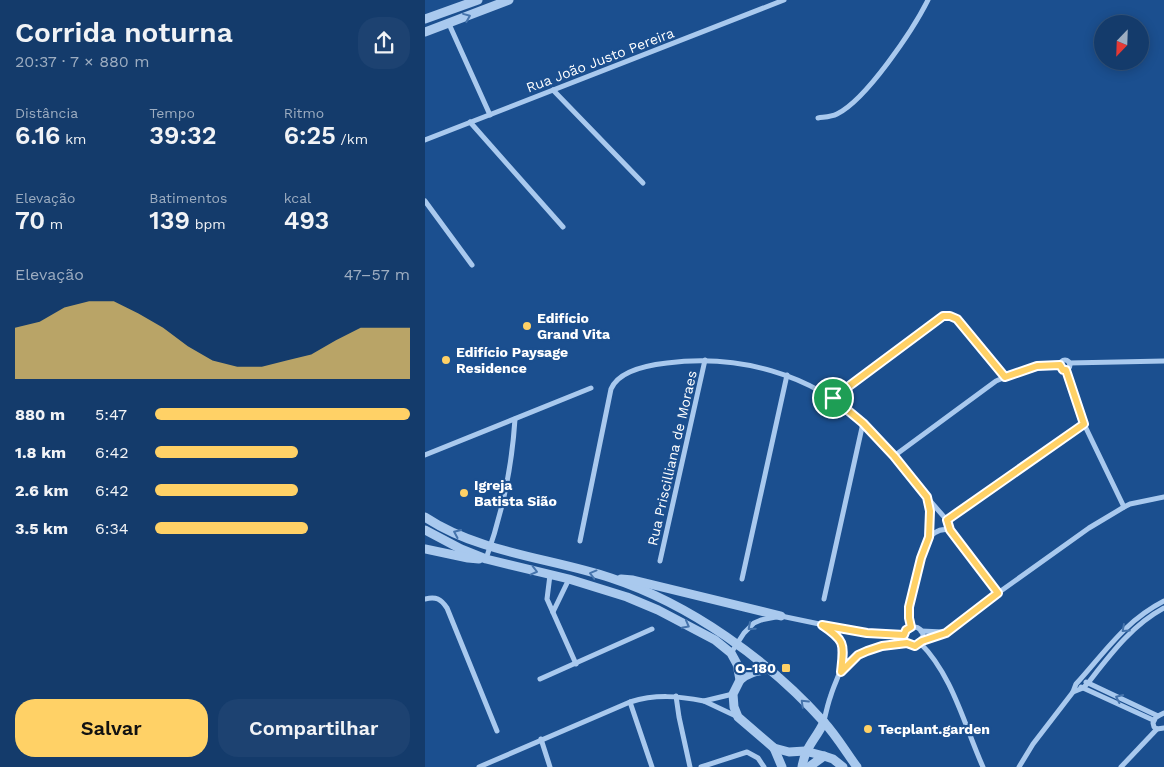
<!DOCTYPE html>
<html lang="pt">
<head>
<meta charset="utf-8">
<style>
  :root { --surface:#143b6b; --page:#1d4271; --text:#f1f3f6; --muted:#9dadc1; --line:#33557e; --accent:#ffd166 }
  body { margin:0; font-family:"Work Sans",sans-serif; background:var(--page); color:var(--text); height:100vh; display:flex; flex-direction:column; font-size:19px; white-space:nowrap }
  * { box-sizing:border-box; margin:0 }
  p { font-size:16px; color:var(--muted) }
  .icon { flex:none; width:28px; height:28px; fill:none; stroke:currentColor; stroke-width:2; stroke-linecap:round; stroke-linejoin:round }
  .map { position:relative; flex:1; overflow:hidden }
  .details { display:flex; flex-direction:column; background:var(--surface); width:425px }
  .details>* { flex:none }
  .needle { width:32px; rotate:203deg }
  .controls { position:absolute; left:669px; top:15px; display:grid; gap:10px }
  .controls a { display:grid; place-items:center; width:55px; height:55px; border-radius:50%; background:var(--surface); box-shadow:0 2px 12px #0003,0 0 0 1px var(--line); font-size:25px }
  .pin { position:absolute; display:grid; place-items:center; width:42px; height:42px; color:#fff; margin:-21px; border:2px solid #fff; border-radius:50%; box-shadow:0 1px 5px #0007 }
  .round { display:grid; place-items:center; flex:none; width:52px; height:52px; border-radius:20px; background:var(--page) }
  .overview { display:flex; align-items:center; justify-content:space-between; height:85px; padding:0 15px }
  h1 { font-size:28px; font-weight:600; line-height:38px }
  .stats { display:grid; grid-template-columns:repeat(3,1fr); gap:8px; height:85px; padding:5px 15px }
  .stats div { display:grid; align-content:center }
  .stats b { font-size:25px; font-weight:600 }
  .stats small { font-size:14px; font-weight:400 }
  .stats p { font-size:14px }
  .chart { height:140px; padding:10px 15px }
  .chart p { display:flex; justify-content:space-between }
  .chart svg { width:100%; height:90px; margin-top:5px; fill:var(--accent); opacity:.7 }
  .button { display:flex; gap:10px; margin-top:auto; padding:10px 15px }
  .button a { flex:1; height:58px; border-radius:20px; background:var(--accent); color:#111; font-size:20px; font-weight:600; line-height:58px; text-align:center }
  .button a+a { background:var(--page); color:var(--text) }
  ul { padding:0 15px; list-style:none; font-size:16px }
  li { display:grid; grid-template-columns:80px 60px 1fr; align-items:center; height:38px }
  li i { height:12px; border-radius:6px; background:var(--accent) }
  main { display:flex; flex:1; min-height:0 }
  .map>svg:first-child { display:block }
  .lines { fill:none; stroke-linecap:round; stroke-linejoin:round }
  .minor { stroke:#a9c9ee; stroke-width:5 }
  .tertiary { stroke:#a9c9ee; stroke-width:9 }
  .oneway { stroke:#4674ac }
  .route-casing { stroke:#fff; stroke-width:10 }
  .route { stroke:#ffd166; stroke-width:6 }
  .poi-dot { fill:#ffd166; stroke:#1b4f8f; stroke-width:2 }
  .labels { text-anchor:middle; stroke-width:4.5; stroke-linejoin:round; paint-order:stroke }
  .street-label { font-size:14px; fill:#fff; stroke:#1b4f8f }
  .poi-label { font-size:14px; font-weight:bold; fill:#fff; stroke:#1b4f8f; text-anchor:start }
</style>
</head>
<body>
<main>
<section class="details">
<div class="overview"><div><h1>Corrida noturna</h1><p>20:37 · 7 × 880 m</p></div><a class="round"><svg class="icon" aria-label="share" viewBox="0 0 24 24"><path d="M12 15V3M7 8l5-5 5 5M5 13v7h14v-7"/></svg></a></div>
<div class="stats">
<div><p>Distância</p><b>6.16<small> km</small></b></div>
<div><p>Tempo</p><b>39:32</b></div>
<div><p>Ritmo</p><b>6:25<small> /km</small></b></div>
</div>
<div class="stats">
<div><p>Elevação</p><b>70<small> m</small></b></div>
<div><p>Batimentos</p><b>139<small> bpm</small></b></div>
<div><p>kcal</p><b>493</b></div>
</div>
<div class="chart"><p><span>Elevação</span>47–57 m</p>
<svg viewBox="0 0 160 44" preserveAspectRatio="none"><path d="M0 44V19L10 16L20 9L30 6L40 6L50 12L60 19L70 28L80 35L90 38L100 38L110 35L120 32L130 25L140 19L150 19L160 19V44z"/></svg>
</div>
<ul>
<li><b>880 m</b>5:47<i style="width:100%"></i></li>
<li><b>1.8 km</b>6:42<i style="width:56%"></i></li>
<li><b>2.6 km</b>6:42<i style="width:56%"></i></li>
<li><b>3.5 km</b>6:34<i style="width:60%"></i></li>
</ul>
<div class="button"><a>Salvar</a><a>Compartilhar</a></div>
</section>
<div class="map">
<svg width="739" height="767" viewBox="0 0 739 767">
  <rect width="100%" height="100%" fill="#1b4f8f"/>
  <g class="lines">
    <g class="minor">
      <path d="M 24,24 L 65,115"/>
      <path d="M 128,90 L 218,183"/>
      <path d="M 393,118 C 399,117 406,117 412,114 C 441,100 488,30 503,0"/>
      <path d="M 45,122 L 138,227"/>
      <path d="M 0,140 L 359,0"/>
      <path d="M 0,201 L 47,265"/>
      <circle cx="640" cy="365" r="5"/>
      <path d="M 644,363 L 739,361"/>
      <path d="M 641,370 L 659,424 L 699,507"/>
      <path d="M 408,398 L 518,316 L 525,316 L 532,319 L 580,377"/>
      <path d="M 0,455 L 166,388"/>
      <path d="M 469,456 L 571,381 L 594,371 L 612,366 L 635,365"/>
      <path d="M 502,500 L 505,511 L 504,537"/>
      <path d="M 522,520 L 659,424"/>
      <path d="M 155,541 L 186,389 C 194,370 224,365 242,363 C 312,354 386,373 438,423 C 469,453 493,489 522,520 L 525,530 L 573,593"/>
      <path d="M 61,559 C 77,514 87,466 90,419"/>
      <path d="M 235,561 L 280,360"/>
      <path d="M 125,575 L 122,599 L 151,664"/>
      <path d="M 317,579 L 362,375"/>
      <path d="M 0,599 C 11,596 16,599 22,608 L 72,731"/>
      <path d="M 399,599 L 438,423"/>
      <path d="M 128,612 L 144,579"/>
      <circle cx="489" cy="636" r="9"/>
      <path d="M 486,627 L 484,618 L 484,607 L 502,542 C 507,533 515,528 525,530"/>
      <path d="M 496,631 L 518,632"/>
      <path d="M 497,641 L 521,633 L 573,593 L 664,528 L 699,507 L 705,504 L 739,497"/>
      <path d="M 495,643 C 527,674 540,727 558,767"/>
      <path d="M 306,653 L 319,633 L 329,623 L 336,620 L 356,616 L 428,631 L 479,635"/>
      <path d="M 416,671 C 439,649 451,647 482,643"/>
      <path d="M 115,679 L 227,629"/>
      <path d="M 661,682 L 733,716"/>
      <path d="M 656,687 L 728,720"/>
      <path d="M 648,692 L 658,688 L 663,683 C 685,655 707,625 739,608"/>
      <path d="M 308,694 L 279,701 L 313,717"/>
      <path d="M 251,696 L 254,717 L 265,767"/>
      <path d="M 205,702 L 227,767"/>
      <path d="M 739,713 L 731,717 L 728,723 L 729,727 L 732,729 L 739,728"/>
      <path d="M 399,721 C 401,712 403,703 406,695 C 411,678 424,660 416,642 C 414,635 405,631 399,627"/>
      <path d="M 116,739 L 125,767"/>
      <path d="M 54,767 L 205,702 C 231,694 253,696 279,701"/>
      <path d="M 276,767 L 322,752 L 333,758 L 339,767"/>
      <path d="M 594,767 L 608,744 L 648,692 L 651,684 C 680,652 700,621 739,601"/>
      <path d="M 696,767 L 732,729"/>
    </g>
    <g class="tertiary">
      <path d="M 0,19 L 53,0"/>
      <path d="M 0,32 L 84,0"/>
      <path d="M 0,517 C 54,553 126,558 186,578 C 265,604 343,660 398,721 C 411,735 421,752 432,767"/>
      <path d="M 0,530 L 36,549 L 61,559 L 144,579 L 202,597 L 233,610 L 290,640 L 306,653 L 312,664 L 315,680 L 308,694 L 309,707 L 313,717 L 349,748 L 364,752 L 380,751 L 399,756 L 408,759 L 418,767"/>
      <path d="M 0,549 L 43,558 L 54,559"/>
      <path d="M 196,579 L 208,580 L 356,616"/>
      <path d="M 315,680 C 323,672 334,671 344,669"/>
      <path d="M 349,748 L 357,767"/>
      <path d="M 377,767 C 380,747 391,739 399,722"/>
      <path d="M 384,767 L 399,756"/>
    </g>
  </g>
  <defs><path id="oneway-chevron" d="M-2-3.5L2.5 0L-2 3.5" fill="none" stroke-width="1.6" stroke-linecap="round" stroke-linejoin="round" transform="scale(1.25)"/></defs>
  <g class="oneway">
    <use href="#oneway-chevron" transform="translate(42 17) rotate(-22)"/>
    <use href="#oneway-chevron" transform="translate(32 533) rotate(-156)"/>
    <use href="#oneway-chevron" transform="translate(109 571) rotate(14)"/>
    <use href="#oneway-chevron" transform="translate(168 574) rotate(-165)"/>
    <use href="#oneway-chevron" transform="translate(261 625) rotate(28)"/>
    <use href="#oneway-chevron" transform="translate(326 627) rotate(139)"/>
    <use href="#oneway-chevron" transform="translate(700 629) rotate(138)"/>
    <use href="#oneway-chevron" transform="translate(694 698) rotate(-155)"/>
    <use href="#oneway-chevron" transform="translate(379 703) rotate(-136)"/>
  </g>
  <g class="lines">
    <g class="route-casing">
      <path id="route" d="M 518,316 L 525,316 L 532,319 L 580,377 L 612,366 L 635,365 L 638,370 L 641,370 L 659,424 L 522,520 L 525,530 L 573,593 L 521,633 L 497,641 L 490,646 L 482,643 L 457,646 L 442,651 L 433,655 L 416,672 C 419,644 421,641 397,625 L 442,633 L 479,635 L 481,630 L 486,627 L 484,618 L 484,607 L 496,558 L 504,537 L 505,511 L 502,497 L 469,456 L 438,423 L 408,398 Z"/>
    </g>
    <use href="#route" class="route"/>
  </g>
  <g class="poi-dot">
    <circle cx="102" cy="326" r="5"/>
    <circle cx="21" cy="360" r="5"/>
    <circle cx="39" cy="493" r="5"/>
    <rect x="356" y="663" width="10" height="10" rx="2.5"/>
    <circle cx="443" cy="729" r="5"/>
  </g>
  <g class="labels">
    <g class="street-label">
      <text transform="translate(175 60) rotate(-21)" y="5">Rua João Justo Pereira</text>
      <text transform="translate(247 458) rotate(-77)" y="5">Rua Priscilliana de Moraes</text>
    </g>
    <g class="poi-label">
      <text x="112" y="323">Edifício<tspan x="112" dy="16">Grand Vita</tspan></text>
      <text x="31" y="357">Edifício Paysage<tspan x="31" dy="16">Residence</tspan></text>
      <text x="49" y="490">Igreja<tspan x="49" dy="16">Batista Sião</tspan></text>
      <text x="351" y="673" text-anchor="end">O-180</text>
      <text x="453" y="734">Tecplant.garden</text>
    </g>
  </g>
</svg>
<div class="controls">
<a><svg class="needle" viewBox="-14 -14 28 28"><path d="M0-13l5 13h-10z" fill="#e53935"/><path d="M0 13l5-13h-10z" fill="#9dadc1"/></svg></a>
</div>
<div class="pin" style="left:408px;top:398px;background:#1e9e55"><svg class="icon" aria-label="arrive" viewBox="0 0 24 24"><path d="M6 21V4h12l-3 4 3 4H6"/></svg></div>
</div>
</main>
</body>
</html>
